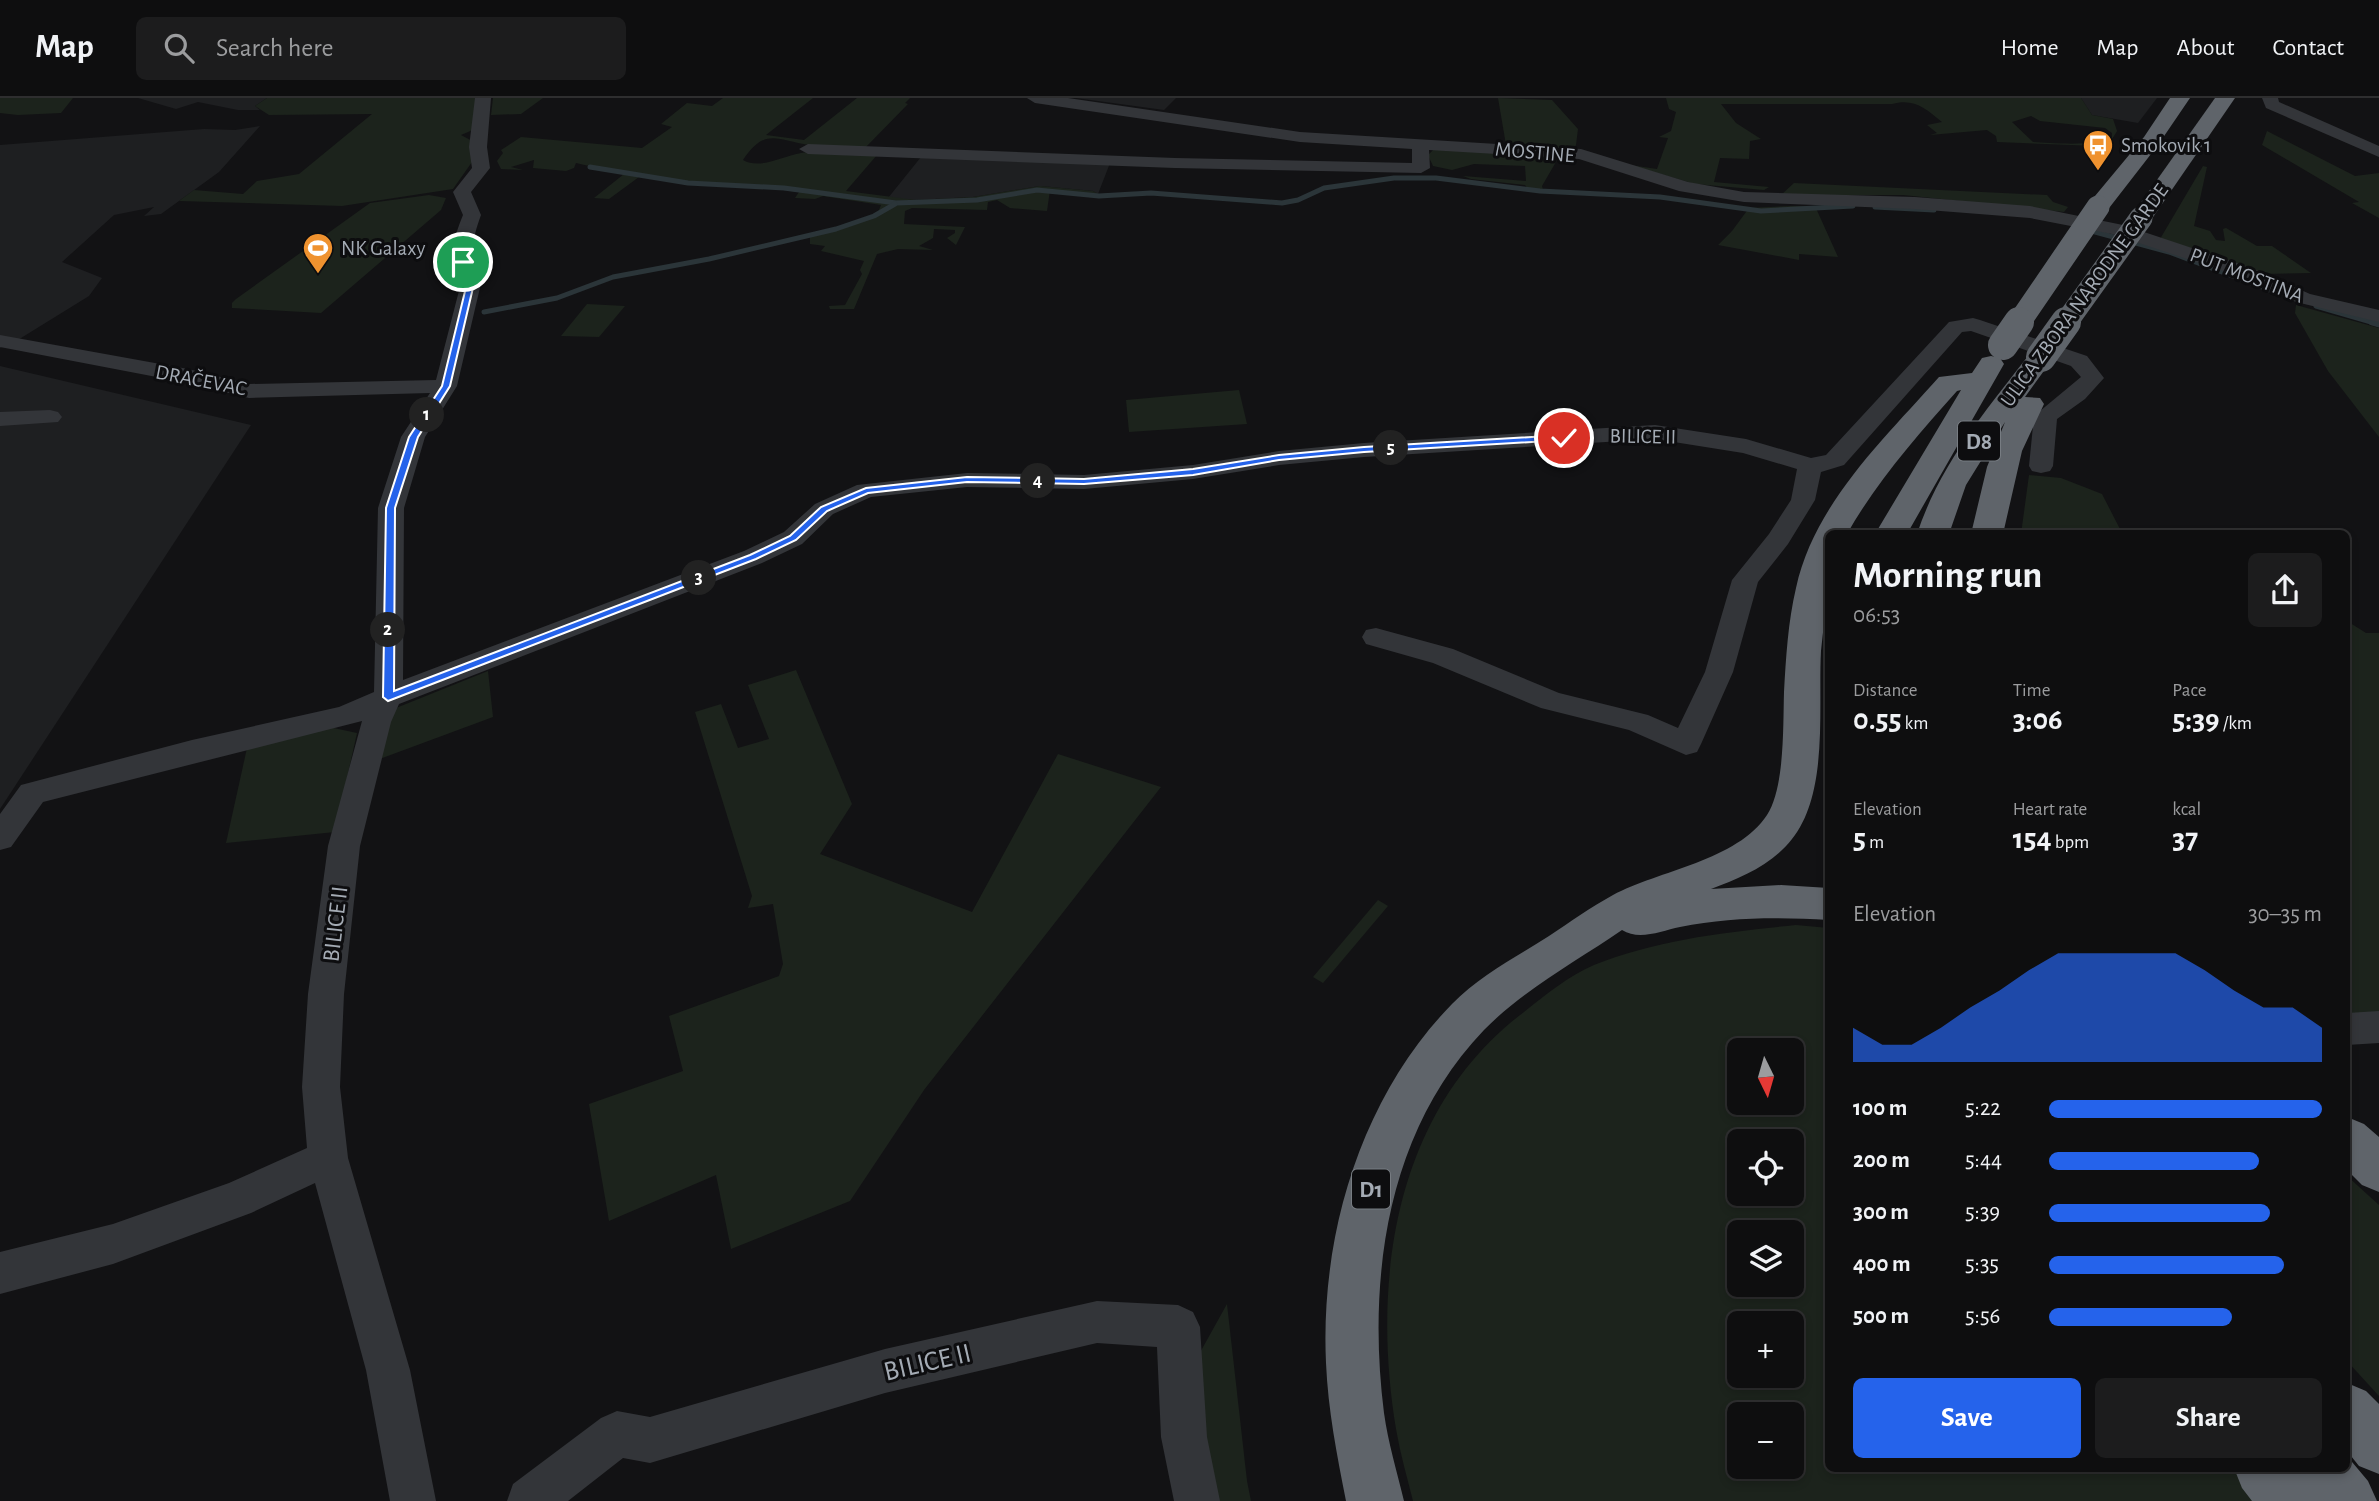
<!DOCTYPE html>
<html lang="en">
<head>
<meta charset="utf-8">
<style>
  :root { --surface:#0e0e0f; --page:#1c1c1d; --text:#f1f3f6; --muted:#9b9c9e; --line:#2e2e2f; --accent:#2563eb }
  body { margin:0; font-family:"Alegreya Sans",sans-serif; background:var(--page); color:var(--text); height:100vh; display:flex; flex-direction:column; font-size:26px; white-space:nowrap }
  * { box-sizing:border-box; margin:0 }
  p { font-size:23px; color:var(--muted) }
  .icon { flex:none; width:38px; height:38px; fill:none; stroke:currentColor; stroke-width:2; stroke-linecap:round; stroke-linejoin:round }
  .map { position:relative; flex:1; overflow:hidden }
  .sheet { position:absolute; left:1825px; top:432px; width:525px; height:942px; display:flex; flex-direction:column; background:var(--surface); border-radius:10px; box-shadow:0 4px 10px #0003,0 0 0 2px var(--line) }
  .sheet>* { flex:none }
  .needle { width:46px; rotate:175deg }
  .controls { position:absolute; left:1727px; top:940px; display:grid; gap:14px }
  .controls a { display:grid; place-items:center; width:77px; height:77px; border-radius:10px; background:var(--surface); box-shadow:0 4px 10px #0003,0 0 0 2px var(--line); font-size:35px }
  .pin { position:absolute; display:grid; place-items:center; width:60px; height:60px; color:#fff; margin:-30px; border:4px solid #fff; border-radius:50%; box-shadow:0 2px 7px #0007 }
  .km { position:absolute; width:35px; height:35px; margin:-18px; border-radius:50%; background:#222; color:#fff; font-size:19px; line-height:35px; text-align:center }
  .round { display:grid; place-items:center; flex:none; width:74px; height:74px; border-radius:10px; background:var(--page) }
  .head { display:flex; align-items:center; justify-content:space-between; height:119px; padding:0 28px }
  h1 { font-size:38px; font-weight:700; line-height:52px }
  .metrics { display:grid; grid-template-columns:repeat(3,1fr); gap:10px; height:119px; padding:7px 28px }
  .metrics div { display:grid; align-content:center }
  .metrics b { font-size:30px; font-weight:700 }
  .metrics small { font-size:19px; font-weight:400 }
  .metrics p { font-size:19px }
  .chart { height:196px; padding:14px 28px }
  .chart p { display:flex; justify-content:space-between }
  .chart svg { width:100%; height:126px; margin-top:7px; fill:var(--accent); opacity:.7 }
  .primary-button { display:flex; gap:14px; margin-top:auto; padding:14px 28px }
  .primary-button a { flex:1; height:80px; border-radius:10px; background:var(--accent); color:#fff; font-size:28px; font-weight:700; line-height:80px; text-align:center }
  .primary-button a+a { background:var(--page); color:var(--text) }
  ul { padding:0 28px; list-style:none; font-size:23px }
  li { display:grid; grid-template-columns:112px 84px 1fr; align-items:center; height:52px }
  li i { height:18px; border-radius:9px; background:var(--accent) }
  header { display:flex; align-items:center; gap:42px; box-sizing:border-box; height:98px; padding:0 35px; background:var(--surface); border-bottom:2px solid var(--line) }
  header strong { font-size:33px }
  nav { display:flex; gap:38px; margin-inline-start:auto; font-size:24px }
  .search { width:490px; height:63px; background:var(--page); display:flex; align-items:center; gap:18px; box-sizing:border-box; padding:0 24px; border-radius:10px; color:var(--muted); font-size:26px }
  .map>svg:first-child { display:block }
  .built { fill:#1e1f21 }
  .green { fill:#1c231c; fill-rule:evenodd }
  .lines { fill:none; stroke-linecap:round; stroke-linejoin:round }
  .stream-far1 { stroke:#2b3539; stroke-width:5 }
  .stream { stroke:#2b3539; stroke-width:7 }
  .minor { fill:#333539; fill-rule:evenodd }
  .highway { fill:#5f646a; fill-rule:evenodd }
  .highway-bridge-far1 { stroke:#5f646a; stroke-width:23 }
  .highway-bridge { stroke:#5f646a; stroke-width:30 }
  .route { fill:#2563eb; stroke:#fff; stroke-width:2 }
  .labels { text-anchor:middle; stroke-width:6; stroke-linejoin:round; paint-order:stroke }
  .far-poi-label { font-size:21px; fill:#a4abb4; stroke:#0d0d0f; text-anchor:start }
  .far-street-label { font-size:21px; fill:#a4abb4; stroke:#0d0d0f }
  .shield { fill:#0d0d0f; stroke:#777c82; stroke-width:2 }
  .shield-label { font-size:23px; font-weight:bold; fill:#a4abb4 }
  .street-label { font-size:24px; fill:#a4abb4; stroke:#0d0d0f }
  .near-street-label { font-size:28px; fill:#a4abb4; stroke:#0d0d0f }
</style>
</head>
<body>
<header>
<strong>Map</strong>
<div class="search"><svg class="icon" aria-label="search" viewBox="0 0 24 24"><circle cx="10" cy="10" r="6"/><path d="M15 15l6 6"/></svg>Search here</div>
<nav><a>Home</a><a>Map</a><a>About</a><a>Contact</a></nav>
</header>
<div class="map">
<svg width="2379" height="1403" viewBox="0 0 2379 1403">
  <rect width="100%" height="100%" fill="#121214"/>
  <g class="built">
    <path d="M 138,0 L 267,0 L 255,8 L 260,12 L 238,12 L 198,4 L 176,11 Z"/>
    <path d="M 1076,0 L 1176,0 L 1164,12 Z"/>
    <path d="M 2081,0 L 2157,0 L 2138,25 L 2092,17 Z"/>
    <path d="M 260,28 L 219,74 L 161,116 L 144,118 L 154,109 L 114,117 L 62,164 L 102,180 L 89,198 L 21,240 L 0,250 L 0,47 L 204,31 L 235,32 Z"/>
    <path d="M 921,59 L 1110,65 L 1098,96 L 1093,93 L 1040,88 L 973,99 L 916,102 L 888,100 Z"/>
    <path d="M 0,268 L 251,327 L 0,711 Z"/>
  </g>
  <g class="green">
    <path d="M 0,0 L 73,0 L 61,15 L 18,17 L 0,15 Z"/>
    <path d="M 267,0 L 477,0 L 475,31 L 461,37 L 474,44 L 472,64 L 453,91 L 342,108 L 179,103 L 194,92 L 243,96 L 257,83 L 299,76 L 372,16 L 269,17 L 255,8 Z"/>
    <path d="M 493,0 L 543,0 L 521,16 L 491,17 Z"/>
    <path d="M 723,0 L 813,0 L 766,37 L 804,42 L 857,0 L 910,0 L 905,5 L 908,6 L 865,50 C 847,49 827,50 809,47 C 777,42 765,29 743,62 C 760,72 783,58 801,55 C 825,51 853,56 877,57 L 846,93 L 916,102 L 973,99 L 1040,88 L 1093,93 L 1098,96 L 1050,92 L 1047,113 L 1010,110 L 997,102 L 988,104 L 987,112 L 912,110 L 905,113 L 904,126 L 965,129 L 956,147 L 947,140 L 955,135 L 955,132 L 934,131 L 933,140 L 919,148 L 933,152 L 898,151 L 877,156 L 854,211 L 830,211 L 829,208 L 845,207 L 862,176 L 860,172 L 864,163 L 821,153 L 825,148 L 810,146 L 810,138 L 876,119 L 881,107 L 823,98 L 815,101 L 795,100 L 799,94 C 746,87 692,86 639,79 L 609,101 L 594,100 L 624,76 L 576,65 L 574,70 L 566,73 L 533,70 L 534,62 L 511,69 L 523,72 L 501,71 L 497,63 L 503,55 L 501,52 L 521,39 L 642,50 L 672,29 L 661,26 L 687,5 L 712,8 Z"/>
    <path d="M 1498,0 L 1552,2 L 1578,31 L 1576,47 L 1573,52 L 1506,47 Z"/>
    <path d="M 1666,0 L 2081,0 L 2092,17 L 2113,21 L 2117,33 C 2112,42 2108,47 2097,48 L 1997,44 L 1996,38 L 1987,32 L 1930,37 L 1937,35 L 1927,27 L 1942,24 C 1925,10 1914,0 1892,6 L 1721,6 L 1736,25 L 1761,41 L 1750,43 L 1749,61 L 1720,60 L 1714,84 L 1769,89 L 1764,92 L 1695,86 L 1630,67 L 1657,71 L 1668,40 L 1659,39 L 1671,33 L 1676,14 L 1669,11 ZM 2031,18 L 2040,23 L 2105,30 L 2112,35 L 2112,39 C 2096,49 2052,45 2033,44 L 2012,24 Z"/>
    <path d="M 2267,33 L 2355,78 L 2379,75 L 2379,120 L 2352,105 L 2359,104 L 2262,47 Z"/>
    <path d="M 1435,50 L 1560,57 L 1542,88 L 1543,92 L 1528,91 L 1525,87 L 1471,81 L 1463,78 L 1526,83 L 1525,68 L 1474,66 L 1452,72 L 1433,68 L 1428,57 Z"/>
    <path d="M 2203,68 L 2207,69 L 2194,128 L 2210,133 L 2216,142 L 2225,143 L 2223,131 L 2226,130 L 2257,148 L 2272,148 L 2311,175 L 2261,176 L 2208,155 L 2160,141 Z"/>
    <path d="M 1794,85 L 2047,97 L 2053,104 L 2068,109 L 2064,114 L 1903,97 L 1781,97 Z"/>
    <path d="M 429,97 L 446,100 L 441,112 L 321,215 L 232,210 L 232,205 L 236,201 L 370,105 Z"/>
    <path d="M 1791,108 L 1815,108 L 1838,159 L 1799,156 L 1799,162 L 1718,147 L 1732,133 L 1749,110 Z"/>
    <path d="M 587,206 L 625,208 L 599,239 L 561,238 Z"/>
    <path d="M 2296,207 L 2379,230 L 2379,339 L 2328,273 L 2295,215 Z"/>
    <path d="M 1239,292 L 1247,326 L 1129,334 L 1126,302 Z"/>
    <path d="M 2029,377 L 2061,380 L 2102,396 L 2120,431 L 2169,436 L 2021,436 Z"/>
    <path d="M 2347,523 L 2366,535 L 2379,535 L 2379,915 L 2347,918 Z"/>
    <path d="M 796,572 L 852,706 L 820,756 L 972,814 L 1058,656 L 1161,689 L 924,992 L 850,1103 L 731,1151 L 716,1077 L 609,1123 L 589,1006 L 683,973 L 669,918 L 779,878 L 783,866 L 773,806 L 748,810 L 752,798 L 695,614 L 721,606 L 738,650 L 769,641 L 748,587 Z"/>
    <path d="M 488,573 L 493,619 L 377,662 L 391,612 Z"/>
    <path d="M 329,629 L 357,635 L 335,734 L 226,745 L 247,650 Z"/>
    <path d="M 1378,802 L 1388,808 L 1323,885 L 1313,879 Z"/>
    <path d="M 1796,827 L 1829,830 L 1829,1370 L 2287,1370 L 2314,1403 L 1413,1403 C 1407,1379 1400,1355 1396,1331 C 1371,1180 1395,1011 1524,914 C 1545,897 1570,877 1594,867 C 1659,841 1727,834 1796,827 ZM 1740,952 L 1792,952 L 1792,1004 L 1740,1004 ZM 1740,1043 L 1792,1043 L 1792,1096 L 1740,1096 ZM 1740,1134 L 1792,1134 L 1792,1186 L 1740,1186 ZM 1740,1225 L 1792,1225 L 1792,1278 L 1740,1278 ZM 1740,1316 L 1792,1316 L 1792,1368 L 1740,1368 Z"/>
    <path d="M 2347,1078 L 2379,1107 L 2379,1298 L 2347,1263 Z"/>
    <path d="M 1227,1206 L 1247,1383 L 1251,1403 L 1213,1403 L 1197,1260 Z"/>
  </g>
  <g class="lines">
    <g class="stream-far1">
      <path d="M 590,69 L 688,85 L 784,90 L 896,105 L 977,102 L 1037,92 L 1099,98 L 1151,95 L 1282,105 L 1298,102 L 1324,90 L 1394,80 L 1436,80 L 1540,93 L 1660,99 L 1761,113 L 1853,108"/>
      <path d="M 1875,109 L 1934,112"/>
      <path d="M 2084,131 L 2169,154 L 2272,193"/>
      <path d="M 2316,208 L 2378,226"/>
      <path d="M 484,214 L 557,200 L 613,179 L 709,161 L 836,131 L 874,118 L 895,106"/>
    </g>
    <path class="stream" d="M 2372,224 L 2379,226"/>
    <g class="minor">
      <path d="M 475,0 L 491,0 L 487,49 L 490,70 L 471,94 L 481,117 C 472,142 469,156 482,181 L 457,288 L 425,339 L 404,410 L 403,582 L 744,453 L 784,434 L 815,406 L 857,387 L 967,375 L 1084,377 L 1193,367 L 1279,353 L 1364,345 L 1655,327 L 1746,341 L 1811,360 L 1826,357 L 1949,224 L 1973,220 L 1980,222 L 2087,258 L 2104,280 L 2085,301 L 2057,321 L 2053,368 L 2050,373 L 2041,375 L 2032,373 L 2029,368 L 2034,318 L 2081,279 L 2071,268 L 1971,233 L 1962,234 L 1844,367 L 1821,374 L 1815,402 L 1788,446 L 1758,484 L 1733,574 L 1701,646 L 1697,654 L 1686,657 L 1629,632 L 1541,610 L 1433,565 L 1366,546 L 1362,539 L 1366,532 L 1376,530 L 1453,551 L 1559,595 L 1648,617 L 1678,630 L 1705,574 L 1732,482 L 1769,436 L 1791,402 L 1797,371 L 1743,355 L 1655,341 L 1364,359 L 1279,367 L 1193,381 L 1084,391 L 967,389 L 871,399 L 833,416 L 802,446 L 762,465 L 399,606 L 391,624 L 360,748 L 344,896 L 340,989 L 348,1060 L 410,1272 L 436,1403 L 390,1403 L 366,1272 L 315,1085 L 251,1115 L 113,1166 L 0,1196 L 0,1154 L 113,1126 L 229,1085 L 307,1050 L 302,989 L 308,896 L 328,748 L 362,623 L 43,704 L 11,749 L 0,752 L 0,716 L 21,687 L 192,642 L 339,609 L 374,594 L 378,410 L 401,339 L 430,295 L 249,300 L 188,285 L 0,249 L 0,237 L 188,271 L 249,286 L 436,282 L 462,181 C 449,156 453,142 463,117 L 453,94 L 472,70 L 469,49 Z"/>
      <path d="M 1027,0 L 1068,0 L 1300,34 L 1581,51 L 1688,84 L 1744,94 L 1915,99 L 2030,108 L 2123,127 L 2252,170 L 2310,196 L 2379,212 L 2379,224 L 2296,204 L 2238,178 L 2112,136 L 2030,120 L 1915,111 L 1744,104 L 1679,93 L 1579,61 L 1429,52 L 1430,70 L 1421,75 L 1175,70 L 808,56 L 799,51 L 808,46 L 1175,60 L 1412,65 L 1412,51 L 1300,44 L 1035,5 Z"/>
      <path d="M 2262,0 L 2278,0 L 2279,4 L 2379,48 L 2379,59 L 2266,10 Z"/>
      <path d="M 50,312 L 58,314 L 62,319 L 58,324 L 0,328 L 0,314 Z"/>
      <path d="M 2379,913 L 2379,945 L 2347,947 L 2347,915 Z"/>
      <path d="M 1097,1203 L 1178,1207 L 1193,1214 L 1200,1229 L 1207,1339 L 1220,1403 L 1174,1403 L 1161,1339 L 1157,1249 L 1097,1245 L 885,1295 L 650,1365 L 623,1360 L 568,1403 L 507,1403 L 513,1386 L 601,1320 L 617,1313 L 650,1319 L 885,1251 Z"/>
    </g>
    <g class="highway">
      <path d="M 2170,0 L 2190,0 L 2158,47 L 2106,114 L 2090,114 L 2087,109 L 2090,104 L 2144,39 Z"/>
      <path d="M 2215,0 L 2235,0 L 2149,125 L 2133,125 L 2130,120 Z"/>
      <path d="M 2041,251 L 2050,253 L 2054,259 L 2025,299 L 2040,300 L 2044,306 L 2022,353 L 2003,436 L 1971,436 L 1987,369 L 2005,324 L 1966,387 L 1949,436 L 1917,436 C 1940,366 1987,311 2032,253 Z"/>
      <path d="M 1991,258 L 2000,260 L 2004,266 L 1907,436 L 1875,436 L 1961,292 L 1957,293 C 1917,338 1877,383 1847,436 L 1829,436 C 1829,453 1830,472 1829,489 C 1826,511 1823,532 1821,553 C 1818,610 1829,695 1792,741 C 1772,767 1740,780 1711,791 L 1781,787 L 1829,790 L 1829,822 C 1779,819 1729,819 1680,829 C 1661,833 1639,843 1622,832 C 1577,863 1523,892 1484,932 C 1387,1033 1367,1180 1384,1315 C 1388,1344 1397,1374 1404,1403 L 1346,1403 C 1337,1357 1328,1312 1326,1265 C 1320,1137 1361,999 1452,906 C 1479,878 1516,859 1549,838 C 1570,824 1591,809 1613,797 C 1658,773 1738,762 1767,717 C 1785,689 1783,627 1784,594 C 1786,559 1788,524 1796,490 C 1814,406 1884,341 1939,279 L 1972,275 L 1982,260 Z"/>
      <path d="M 2347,1019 L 2364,1026 L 2379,1039 L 2379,1094 L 2362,1087 L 2347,1072 Z"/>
      <path d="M 2347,1285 L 2366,1293 L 2379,1306 L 2379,1376 L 2359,1368 L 2347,1353 Z"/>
      <path d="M 2347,1358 L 2368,1383 L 2377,1403 L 2252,1403 L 2242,1390 L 2234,1370 L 2347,1370 Z"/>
    </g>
    <g class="highway-bridge-far1">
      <path d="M 2018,226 L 2098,109"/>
      <path d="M 2065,226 L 2141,120"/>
    </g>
    <g class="highway-bridge">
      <path d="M 2003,247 L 2019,224"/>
      <path d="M 2041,259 L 2066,224"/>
    </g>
  </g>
  <path class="route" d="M 461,163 L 466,163 L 475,181 L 450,288 L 418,339 L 395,410 L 394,593 L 750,457 L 790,438 L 821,409 L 866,390 L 967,379 L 1084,381 L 1193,371 L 1279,357 L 1364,349 L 1564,337 L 1569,340 L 1564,342 L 1364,354 L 1279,362 L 1193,377 L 1084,386 L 967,384 L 868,395 L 827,413 L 796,442 L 756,461 L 388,603 L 383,599 L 386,410 L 409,339 L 442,288 L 468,181 Z"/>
  <defs>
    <g id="bus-pin" transform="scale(1.575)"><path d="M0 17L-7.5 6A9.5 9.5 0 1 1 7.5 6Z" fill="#ef922f" stroke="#0d0d0f"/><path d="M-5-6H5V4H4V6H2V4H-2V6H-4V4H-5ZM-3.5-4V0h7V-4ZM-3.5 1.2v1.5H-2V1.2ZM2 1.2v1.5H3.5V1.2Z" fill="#fff"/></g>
    <g id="stadium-pin" transform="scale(1.575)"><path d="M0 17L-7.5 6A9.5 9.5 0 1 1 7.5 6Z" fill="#ef922f" stroke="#0d0d0f"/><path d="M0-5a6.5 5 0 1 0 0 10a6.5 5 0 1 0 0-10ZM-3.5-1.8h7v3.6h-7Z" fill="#fff"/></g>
  </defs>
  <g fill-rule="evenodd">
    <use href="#bus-pin" x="2098" y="47"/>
    <use href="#stadium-pin" x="318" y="150"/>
  </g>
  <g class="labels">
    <g class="far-poi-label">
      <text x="2121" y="54">Smokovik 1</text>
      <text x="341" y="157">NK Galaxy</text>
    </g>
    <g class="far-street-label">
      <text transform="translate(1535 54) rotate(5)" y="7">MOSTINE</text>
      <text transform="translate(2247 177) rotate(21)" y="7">PUT MOSTINA</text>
      <text transform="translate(2084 197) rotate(-54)" y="7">ULICA ZBORA NARODNE GARDE</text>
      <text transform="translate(201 282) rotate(11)" y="7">DRAČEVAC</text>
      <text transform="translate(1643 338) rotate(1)" y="7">BILICE II</text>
    </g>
    <g class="shield">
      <rect x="1958" y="323.5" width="42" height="39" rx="5"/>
      <rect x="1352" y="1071.5" width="38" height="39" rx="5"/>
    </g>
    <g class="shield-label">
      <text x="1979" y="351">D8</text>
      <text x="1371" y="1099">D1</text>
    </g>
    <g class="street-label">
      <text transform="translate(335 826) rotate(-83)" y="8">BILICE II</text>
    </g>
    <g class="near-street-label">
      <text transform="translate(927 1263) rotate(-13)" y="10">BILICE II</text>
    </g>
  </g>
</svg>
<div class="controls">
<a><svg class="needle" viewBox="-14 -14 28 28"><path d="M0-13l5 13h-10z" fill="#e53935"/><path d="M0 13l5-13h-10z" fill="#9b9c9e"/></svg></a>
<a><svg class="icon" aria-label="locate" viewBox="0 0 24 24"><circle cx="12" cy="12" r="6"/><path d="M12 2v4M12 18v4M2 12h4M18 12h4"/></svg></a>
<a><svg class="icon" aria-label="layers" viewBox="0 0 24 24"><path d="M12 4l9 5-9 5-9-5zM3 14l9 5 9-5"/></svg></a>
<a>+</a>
<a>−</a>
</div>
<div class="pin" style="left:463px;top:164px;background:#1e9e55"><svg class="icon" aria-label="arrive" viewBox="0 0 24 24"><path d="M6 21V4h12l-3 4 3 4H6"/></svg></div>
<div class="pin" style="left:1564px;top:340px;background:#d93025"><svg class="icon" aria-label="check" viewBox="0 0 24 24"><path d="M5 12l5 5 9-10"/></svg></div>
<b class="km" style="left:427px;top:317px">1</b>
<b class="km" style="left:388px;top:532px">2</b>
<b class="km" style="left:699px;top:480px">3</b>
<b class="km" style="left:1038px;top:383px">4</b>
<b class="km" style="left:1391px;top:350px">5</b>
<section class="sheet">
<div class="head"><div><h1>Morning run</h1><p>06:53</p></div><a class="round"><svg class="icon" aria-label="share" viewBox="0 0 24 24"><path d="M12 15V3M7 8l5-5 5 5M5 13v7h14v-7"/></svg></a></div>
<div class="metrics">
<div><p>Distance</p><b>0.55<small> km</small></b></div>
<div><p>Time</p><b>3:06</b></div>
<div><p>Pace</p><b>5:39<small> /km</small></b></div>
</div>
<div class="metrics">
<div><p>Elevation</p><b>5<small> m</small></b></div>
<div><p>Heart rate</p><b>154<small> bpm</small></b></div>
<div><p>kcal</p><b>37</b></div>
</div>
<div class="chart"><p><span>Elevation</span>30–35 m</p>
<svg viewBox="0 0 160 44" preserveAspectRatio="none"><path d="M0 44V32L10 38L20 38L30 32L40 25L50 19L60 12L70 6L80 6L90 6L100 6L110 6L120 12L130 19L140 25L150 25L160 32V44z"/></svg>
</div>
<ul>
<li><b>100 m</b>5:22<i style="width:100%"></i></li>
<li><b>200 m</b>5:44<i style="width:77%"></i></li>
<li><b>300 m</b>5:39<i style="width:81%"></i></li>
<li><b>400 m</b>5:35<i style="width:86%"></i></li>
<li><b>500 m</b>5:56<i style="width:67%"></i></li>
</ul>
<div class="primary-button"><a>Save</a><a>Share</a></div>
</section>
</div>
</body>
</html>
